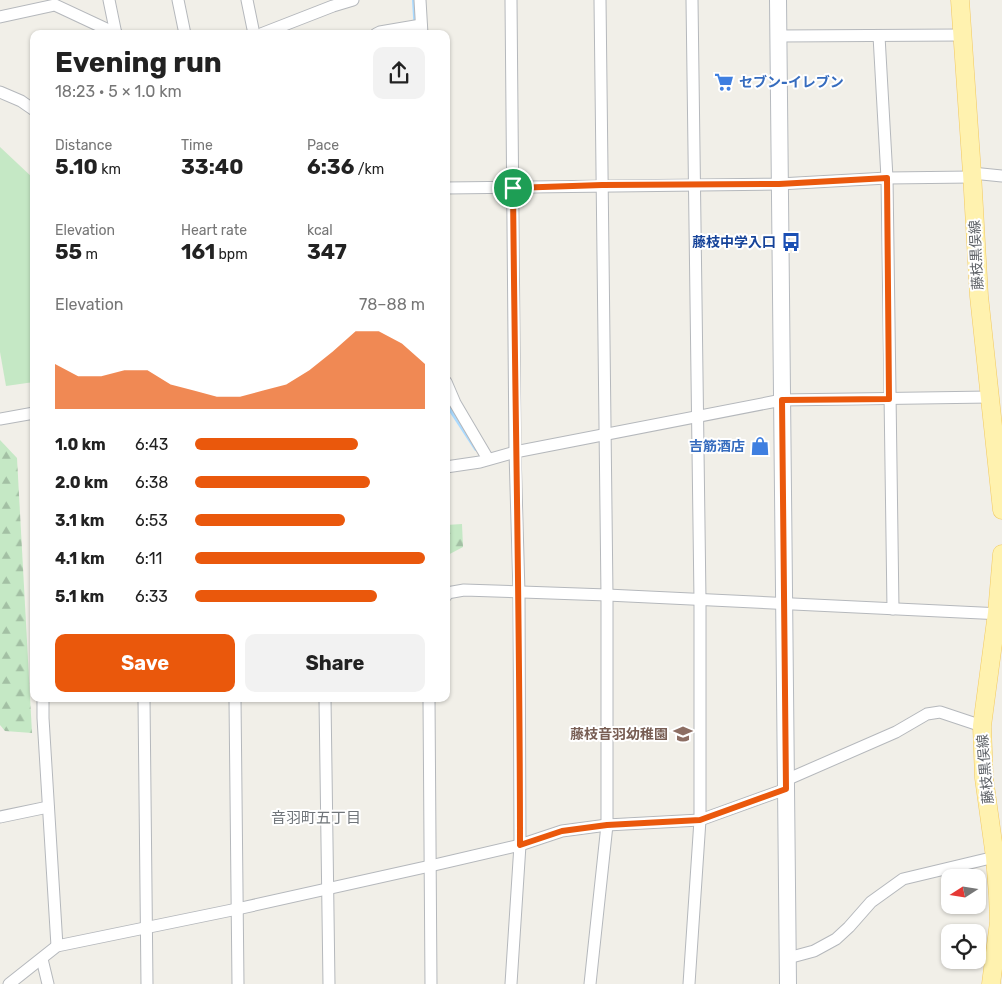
<!DOCTYPE html>
<html lang="en">
<head>
<meta charset="utf-8">
<style>
  :root { --surface:#fff; --page:#f2f2f2; --text:#222; --muted:#767676; --accent:#ea580c }
  body { margin:0; font-family:Rubik,"Noto Sans JP",sans-serif; background:var(--page); color:var(--text); height:100vh; display:flex; flex-direction:column; font-size:19px; white-space:nowrap }
  * { box-sizing:border-box; margin:0 }
  p { font-size:16px; color:var(--muted) }
  .icon { flex:none; width:28px; height:28px; fill:none; stroke:currentColor; stroke-width:2; stroke-linecap:round; stroke-linejoin:round }
  .map { position:relative; flex:1; overflow:hidden }
  .sheet { position:absolute; left:30px; top:30px; width:420px; height:672px; display:flex; flex-direction:column; background:var(--surface); border-radius:10px; box-shadow:0 1px 4px #0004 }
  .sheet>* { flex:none }
  .needle { width:32px; rotate:258deg }
  .tools { position:absolute; left:941px; top:869px; display:grid; gap:10px }
  .tools a { display:grid; place-items:center; width:45px; height:45px; border-radius:10px; background:var(--surface); box-shadow:0 1px 4px #0004; font-size:25px }
  .pin { position:absolute; display:grid; place-items:center; width:42px; height:42px; color:#fff; margin:-21px; border:2px solid #fff; border-radius:50%; box-shadow:0 1px 5px #0007 }
  .round { display:grid; place-items:center; flex:none; width:52px; height:52px; border-radius:10px; background:var(--page) }
  .head { display:flex; align-items:center; justify-content:space-between; height:85px; padding:0 25px }
  h1 { font-size:28px; font-weight:700; line-height:38px }
  .figures { display:grid; grid-template-columns:repeat(3,1fr); gap:8px; height:85px; padding:5px 25px }
  .figures div { display:grid; align-content:center }
  .figures b { font-size:21px; font-weight:700 }
  .figures small { font-size:14px; font-weight:400 }
  .figures p { font-size:14px }
  .chart { height:140px; padding:10px 25px }
  .chart p { display:flex; justify-content:space-between }
  .chart svg { width:100%; height:90px; margin-top:5px; fill:var(--accent); opacity:.7 }
  .button { display:flex; gap:10px; margin-top:auto; padding:10px 25px }
  .button a { flex:1; height:58px; border-radius:10px; background:var(--accent); color:#fff; font-size:20px; font-weight:700; line-height:58px; text-align:center }
  .button a+a { background:var(--page); color:var(--text) }
  ul { padding:0 25px; list-style:none; font-size:16px }
  li { display:grid; grid-template-columns:80px 60px 1fr; align-items:center; height:38px }
  li i { height:12px; border-radius:6px; background:var(--accent) }
  .map>svg:first-child { display:block }
  .forest { fill:url(#forest-firs) }
  .pitch { fill:#c5e8c5 }
  .lines { fill:none; stroke-linecap:round; stroke-linejoin:round }
  .stream { stroke:#aadaff; stroke-width:4 }
  .street-casing { stroke:#b5b8bc; stroke-width:13 }
  .secondary-casing { stroke:#b6babf; stroke-width:18 }
  .primary-casing { stroke:#f2c960; stroke-width:19 }
  .street { stroke:#fff; stroke-width:11 }
  .secondary { stroke:#fff; stroke-width:16 }
  .primary { stroke:#fff2af; stroke-width:18 }
  .route-casing { stroke:#fff; stroke-width:10 }
  .route { stroke:#ea580c; stroke-width:6 }
  .labels { text-anchor:middle; stroke-width:4; stroke-linejoin:round; paint-order:stroke }
  .shop-label { font-size:14px; font-weight:bold; fill:#366cbe; stroke:#fff; text-anchor:start }
  .transit-label { font-size:14px; font-weight:bold; fill:#164399; stroke:#fff; text-anchor:end }
  .street-label { font-size:14px; fill:#5f6368; stroke:#fff }
  .education-label { font-size:14px; font-weight:bold; fill:#785e54; stroke:#fff; text-anchor:end }
  .neighbourhood-label { font-size:15px; fill:#70757a; stroke:#fff }
</style>
</head>
<body>
<div class="map">
<svg width="1002" height="984" viewBox="0 0 1002 984">
  <defs>
    <pattern id="forest-firs" width="22" height="20" patternUnits="userSpaceOnUse" patternTransform="scale(1.25)"><rect width="22" height="20" fill="#c5e8c5"/><path d="M5 1l3.5 6h-7zM16 11l3.5 6h-7z" fill="#a3c0a4"/></pattern>
  </defs>
  <rect width="100%" height="100%" fill="#f1efe8"/>
  <g class="forest">
    <path d="M 0,440 L 17,458 L 32,733 L 5,731 L 0,725 Z"/>
    <path d="M 462,524 L 463,547 L 446,556 L 446,525 Z"/>
  </g>
  <path class="pitch" d="M 0,147 L 34,179 L 34,382 L 6,386 L 0,352 Z"/>
  <g class="lines">
    <g class="stream">
      <path d="M 414,0 L 416,34"/>
      <path d="M 446,403 L 476,449"/>
    </g>
    <g class="street-casing">
      <g id="street">
        <path d="M 109,0 L 116,34"/>
        <path d="M 178,0 L 185,34"/>
        <path d="M 247,0 L 254,34"/>
        <path d="M 420,0 L 422,34"/>
        <path d="M 0,17 L 55,5 L 117,34"/>
        <path d="M 261,34 L 333,6 L 353,0"/>
        <path d="M 376,34 L 380,32 L 421,25"/>
        <path d="M 778,36 L 962,35"/>
        <path d="M 879,36 L 887,178 L 893,609"/>
        <path d="M 0,92 L 21,101 L 34,110"/>
        <path d="M 972,173 L 1002,176"/>
        <path d="M 446,188 L 779,184 L 887,178 L 972,177"/>
        <path d="M 446,382 L 455,403 L 488,459"/>
        <path d="M 0,419 L 34,413"/>
        <path d="M 446,467 L 480,462 L 515,452 L 782,400 L 990,397"/>
        <path d="M 446,596 L 447,593 L 464,590 L 607,595 L 1002,614"/>
        <path d="M 43,699 L 43,718 L 57,946"/>
        <path d="M 144,699 L 147,984"/>
        <path d="M 235,699 L 238,984"/>
        <path d="M 325,699 L 329,984"/>
        <path d="M 429,699 L 431,984"/>
        <path d="M 786,780 L 896,732 L 927,714 L 940,712 L 982,726"/>
        <path d="M 0,817 L 48,807"/>
        <path d="M 788,958 L 814,951 L 836,939 L 849,927 L 871,902 L 903,879 L 995,857"/>
        <path d="M 42,959 L 48,984"/>
        <path d="M 9,984 L 57,946 L 237,909 L 430,866 L 520,845 L 562,831 L 607,825 L 700,820 L 786,789"/>
        <path d="M 511,984 L 520,845 L 519,593 L 515,452 L 511,0"/>
        <path d="M 590,984 L 607,825 L 607,595 L 600,0"/>
        <path d="M 689,984 L 700,820 L 700,600 L 692,0"/>
      </g>
    </g>
    <g class="secondary-casing">
      <path id="secondary" d="M 778,0 L 788,984"/>
    </g>
    <g class="primary-casing">
      <g id="primary">
        <path d="M 960,0 L 972,173 L 979,296 L 1002,510"/>
        <path d="M 991,984 L 999,922 L 998,895 L 995,857 L 984,778 L 982,726 L 997,613 L 1002,554"/>
      </g>
    </g>
    <use href="#street" class="street"/>
    <use href="#secondary" class="secondary"/>
    <use href="#primary" class="primary"/>
  </g>
  <g class="lines">
    <g class="route-casing">
      <path id="route" d="M 887,178 L 889,399 L 782,400 L 786,789 L 700,820 L 607,825 L 562,831 L 520,845 C 520,626 515,407 513,188 L 602,185 L 779,184 Z"/>
    </g>
    <use href="#route" class="route"/>
  </g>
  <defs>
    <g id="supermarket-bare" transform="scale(1.5)"><path d="M-6-5.5h2.5l.6 2H6L4.5 2H-2.5L-4.4-4H-6ZM-1.5 3.2a1.3 1.3 0 1 0 .1 0ZM3 3.2a1.3 1.3 0 1 0 .1 0Z" fill="#3f7fe0" stroke="#fff" stroke-width="2.5" paint-order="stroke"/></g>
    <g id="bus-bare" transform="scale(1.5)"><path d="M-5-6H5V4H4V6H2V4H-2V6H-4V4H-5ZM-3.5-4V0h7V-4ZM-3.5 1.2v1.5H-2V1.2ZM2 1.2v1.5H3.5V1.2Z" fill="#1a4fb4" stroke="#fff" stroke-width="2.5" paint-order="stroke"/></g>
    <g id="shop-bare" transform="scale(1.5)"><path d="M-5-2.5h2.3a2.7 3.5 0 0 1 5.4 0H5L5.5 6h-11ZM-1.5-2.5h3a1.5 2.3 0 0 0-3 0Z" fill="#3f7fe0" stroke="#fff" stroke-width="2.5" paint-order="stroke"/></g>
    <g id="school-bare" transform="scale(1.5)"><path d="M0-5L7-2L0 1L-7-2ZM-4 1L0 2.5L4 1V4Q0 6-4 4Z" fill="#8d6e63" stroke="#fff" stroke-width="2.5" paint-order="stroke"/></g>
  </defs>
  <g fill-rule="evenodd">
    <use href="#supermarket-bare" x="724" y="82"/>
    <use href="#bus-bare" x="791" y="242"/>
    <use href="#shop-bare" x="760" y="446"/>
    <use href="#school-bare" x="683" y="734"/>
  </g>
  <g class="labels">
    <g class="shop-label">
      <text x="739" y="87">セブン-イレブン</text>
      <text x="745" y="451" text-anchor="end">吉筋酒店</text>
    </g>
    <g class="transit-label">
      <text x="776" y="247">藤枝中学入口</text>
    </g>
    <g class="street-label">
      <text transform="translate(976 255) rotate(-93)" y="5">藤枝黒俣線</text>
      <text transform="translate(985 769) rotate(-95)" y="5">藤枝黒俣線</text>
    </g>
    <g class="education-label">
      <text x="668" y="739">藤枝音羽幼稚園</text>
    </g>
    <g class="neighbourhood-label">
      <text x="316" y="823">音羽町五丁目</text>
    </g>
  </g>
</svg>
<div class="tools">
<a><svg class="needle" viewBox="-14 -14 28 28"><path d="M0-13l5 13h-10z" fill="#e53935"/><path d="M0 13l5-13h-10z" fill="#767676"/></svg></a>
<a><svg class="icon" aria-label="locate" viewBox="0 0 24 24"><circle cx="12" cy="12" r="6"/><path d="M12 2v4M12 18v4M2 12h4M18 12h4"/></svg></a>
</div>
<div class="pin" style="left:513px;top:188px;background:#1e9e55"><svg class="icon" aria-label="arrive" viewBox="0 0 24 24"><path d="M6 21V4h12l-3 4 3 4H6"/></svg></div>
<section class="sheet">
<div class="head"><div><h1>Evening run</h1><p>18:23 · 5 × 1.0 km</p></div><a class="round"><svg class="icon" aria-label="share" viewBox="0 0 24 24"><path d="M12 15V3M7 8l5-5 5 5M5 13v7h14v-7"/></svg></a></div>
<div class="figures">
<div><p>Distance</p><b>5.10<small> km</small></b></div>
<div><p>Time</p><b>33:40</b></div>
<div><p>Pace</p><b>6:36<small> /km</small></b></div>
</div>
<div class="figures">
<div><p>Elevation</p><b>55<small> m</small></b></div>
<div><p>Heart rate</p><b>161<small> bpm</small></b></div>
<div><p>kcal</p><b>347</b></div>
</div>
<div class="chart"><p><span>Elevation</span>78–88 m</p>
<svg viewBox="0 0 160 44" preserveAspectRatio="none"><path d="M0 44V22L10 28L20 28L30 25L40 25L50 32L60 35L70 38L80 38L90 35L100 32L110 25L120 16L130 6L140 6L150 12L160 22V44z"/></svg>
</div>
<ul>
<li><b>1.0 km</b>6:43<i style="width:71%"></i></li>
<li><b>2.0 km</b>6:38<i style="width:76%"></i></li>
<li><b>3.1 km</b>6:53<i style="width:65%"></i></li>
<li><b>4.1 km</b>6:11<i style="width:100%"></i></li>
<li><b>5.1 km</b>6:33<i style="width:79%"></i></li>
</ul>
<div class="button"><a>Save</a><a>Share</a></div>
</section>
</div>
</body>
</html>
